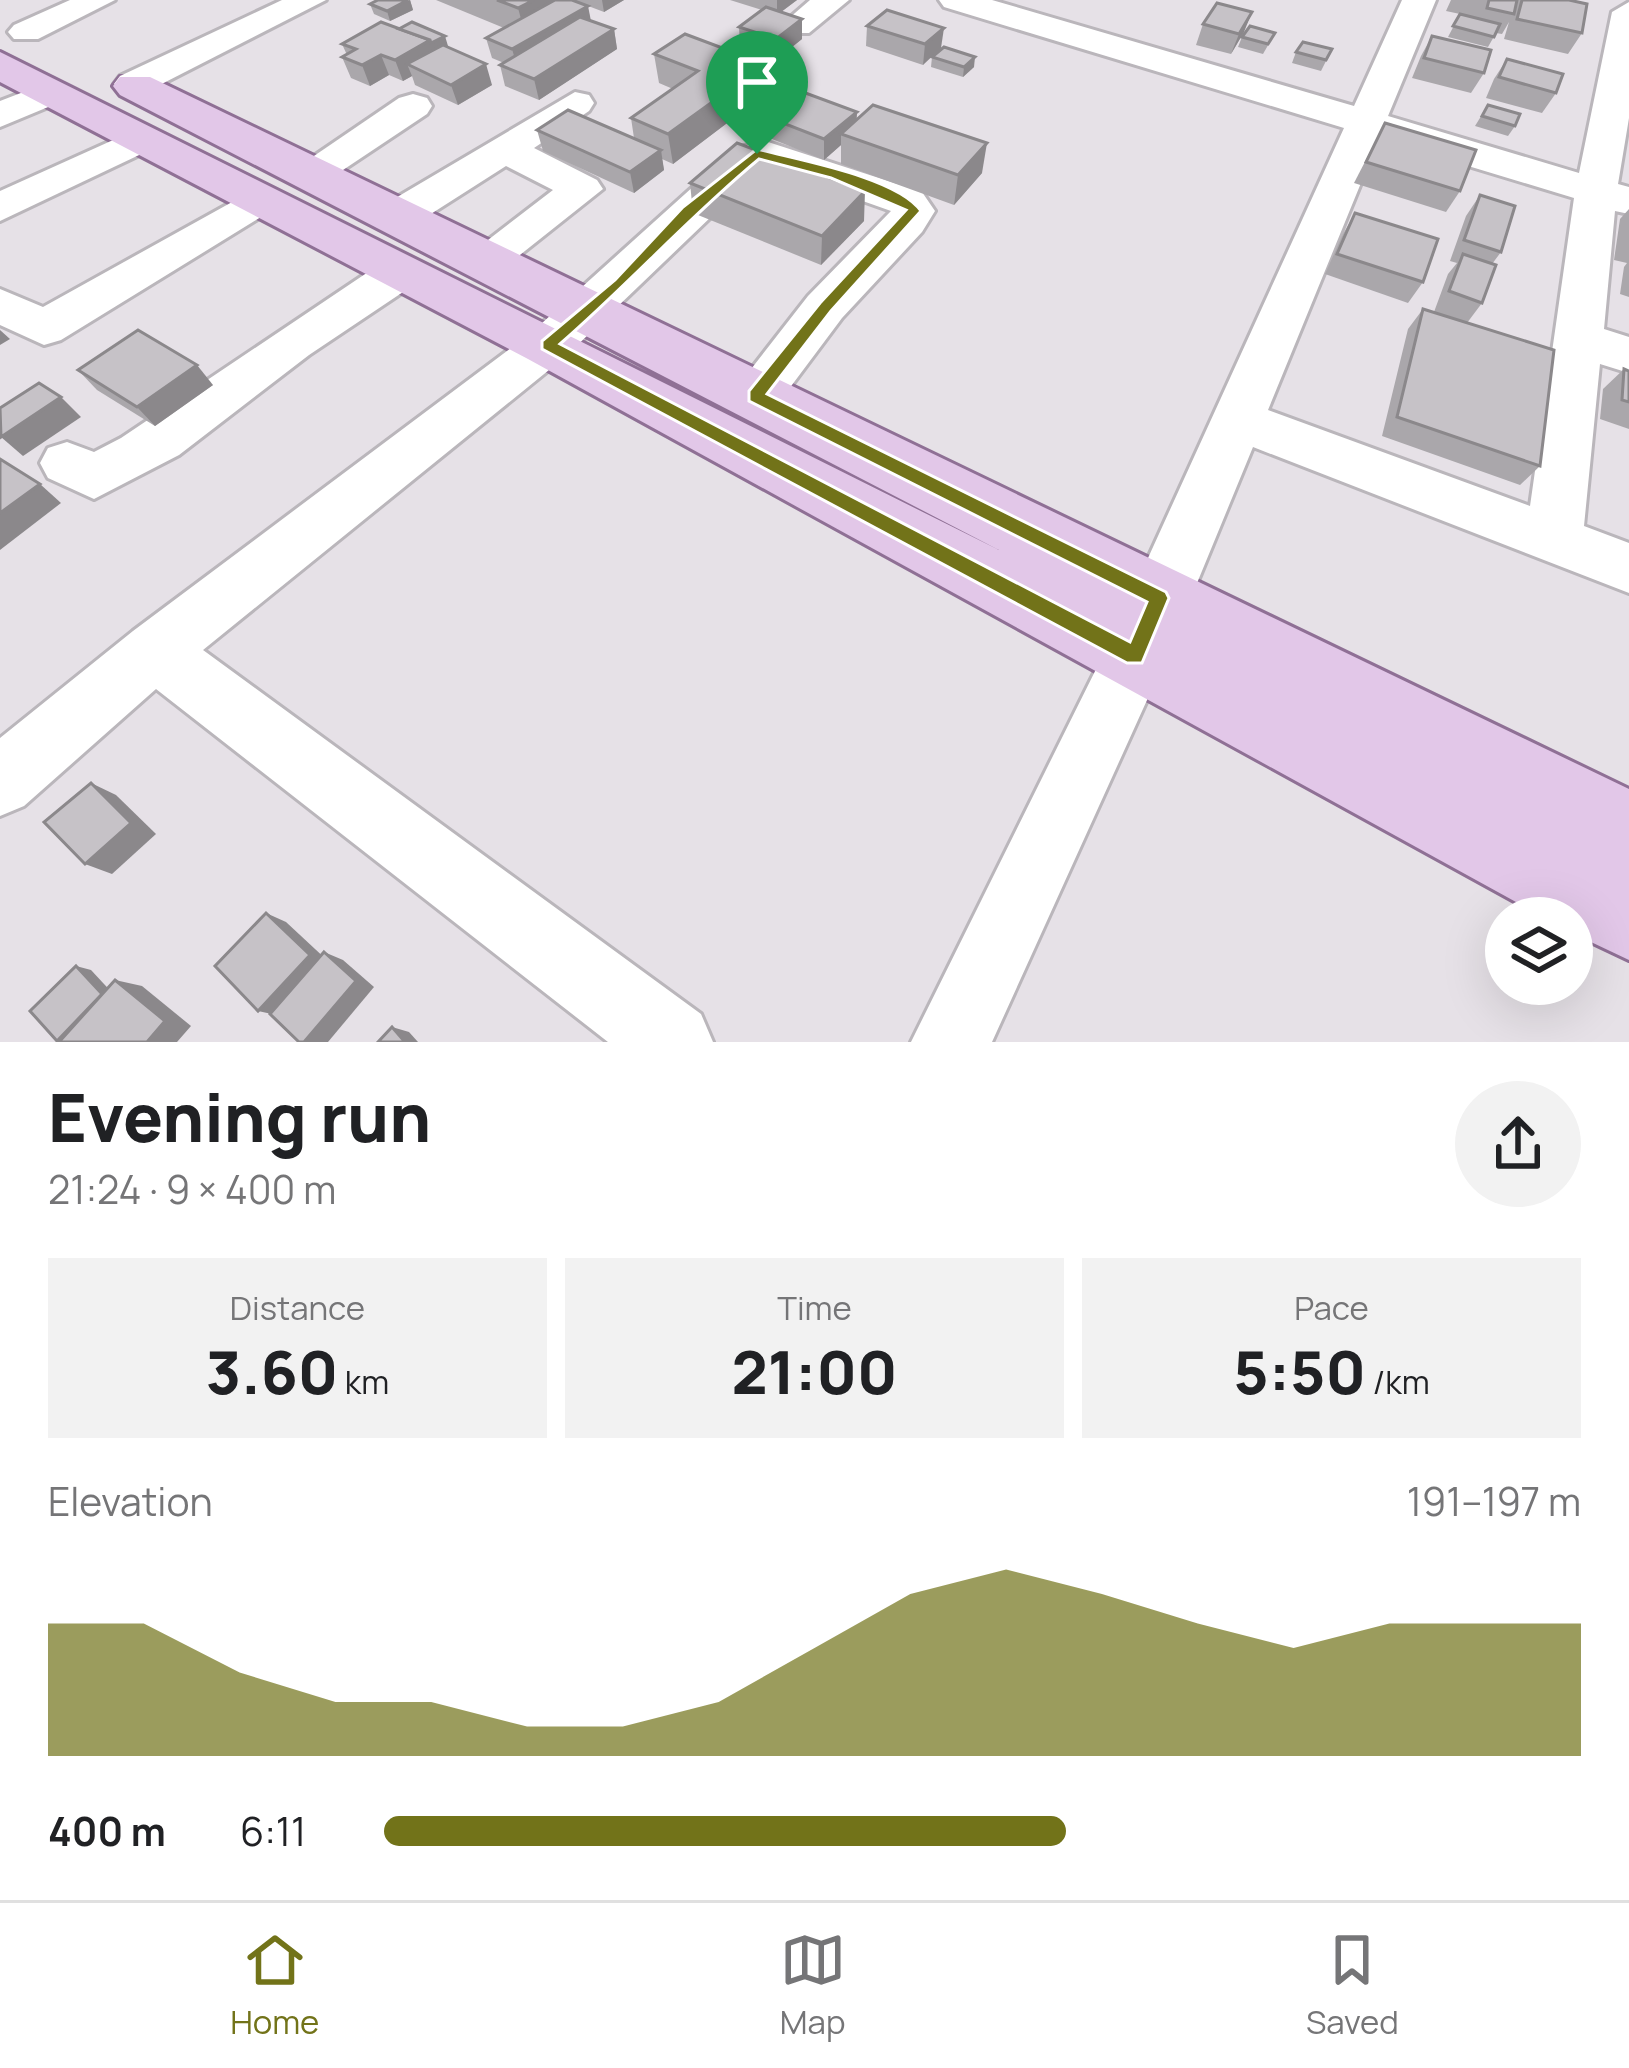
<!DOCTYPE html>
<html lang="en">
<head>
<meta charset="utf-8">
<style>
  :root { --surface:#fff; --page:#f2f2f2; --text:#202124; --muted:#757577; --line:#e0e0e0; --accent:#727319 }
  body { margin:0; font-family:Manrope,sans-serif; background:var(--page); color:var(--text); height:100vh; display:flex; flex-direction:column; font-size:45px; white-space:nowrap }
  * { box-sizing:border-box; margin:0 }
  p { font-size:39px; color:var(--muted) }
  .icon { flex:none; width:66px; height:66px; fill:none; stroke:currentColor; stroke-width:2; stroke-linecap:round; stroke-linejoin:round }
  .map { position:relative; height:1042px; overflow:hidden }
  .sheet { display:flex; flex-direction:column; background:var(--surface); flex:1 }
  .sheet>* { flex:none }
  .controls { position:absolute; left:1485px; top:897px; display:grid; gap:24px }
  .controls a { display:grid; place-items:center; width:108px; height:108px; border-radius:50%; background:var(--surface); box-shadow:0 12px 48px #0002; font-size:60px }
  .pin { position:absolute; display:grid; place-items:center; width:102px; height:102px; color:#fff; margin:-123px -51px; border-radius:50% 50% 50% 0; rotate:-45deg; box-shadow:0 0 12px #0007 }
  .pin .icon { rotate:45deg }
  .round { display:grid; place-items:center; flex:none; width:126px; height:126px; border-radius:63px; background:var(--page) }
  .head { display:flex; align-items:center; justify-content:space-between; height:204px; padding:0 48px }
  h1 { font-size:66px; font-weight:800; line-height:90px }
  .stats { display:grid; grid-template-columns:repeat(3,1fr); gap:18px; height:204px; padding:12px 48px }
  .stats div { display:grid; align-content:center; border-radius:0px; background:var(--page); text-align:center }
  .stats b { font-size:60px; font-weight:800 }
  .stats small { font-size:33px; font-weight:400 }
  .stats p { font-size:33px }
  .chart { height:336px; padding:24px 48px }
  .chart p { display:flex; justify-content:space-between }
  .chart svg { width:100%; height:216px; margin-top:12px; fill:var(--accent); opacity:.7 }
  ul { padding:0 48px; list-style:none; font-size:39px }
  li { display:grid; grid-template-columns:192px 144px 1fr; align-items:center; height:90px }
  li i { height:30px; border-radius:15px; background:var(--accent) }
  .tabs { display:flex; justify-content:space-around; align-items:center; height:168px; border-top:3px solid var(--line); background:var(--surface); font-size:33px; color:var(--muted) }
  .tabs a { display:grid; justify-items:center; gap:6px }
  .tabs .selected { color:var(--accent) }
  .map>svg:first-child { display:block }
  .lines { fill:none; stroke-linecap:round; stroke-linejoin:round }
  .minor-casing { stroke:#bab6bb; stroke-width:6 }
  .major-casing { stroke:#8f7095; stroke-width:6 }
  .minor { fill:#fff; fill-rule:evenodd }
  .major { fill:#e2c7e8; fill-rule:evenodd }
  .wall { fill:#aaa7ab }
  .shaded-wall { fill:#8b888b }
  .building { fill:#c6c2c7; stroke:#8b888b; stroke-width:3 }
  .route { fill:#727319; stroke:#fff; stroke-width:3; fill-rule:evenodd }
</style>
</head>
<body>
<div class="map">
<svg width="1629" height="1042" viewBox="0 0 1629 1042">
  <rect width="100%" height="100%" fill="#e6e1e7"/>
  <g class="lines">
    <g class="minor-casing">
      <g id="minor">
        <path d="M 70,0 L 115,0 L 38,39 L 14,39 L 8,32 L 14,25 Z"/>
        <path d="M 282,0 L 326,0 L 146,92 L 133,95 L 114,84 L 120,76 Z"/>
        <path d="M 810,0 L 849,0 L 809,33 L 785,33 L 780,26 Z"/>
        <path d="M 939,0 L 992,0 L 1354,106 L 1402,0 L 1436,0 L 1388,116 L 1579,173 L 1612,12 L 1629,2 L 1629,118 L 1618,184 L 1629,187 L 1629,214 L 1615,211 L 1604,329 L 1629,337 L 1629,373 L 1600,364 L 1584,526 L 1629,543 L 1629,593 L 1253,447 L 1167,656 L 992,1042 L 911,1042 L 1112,637 L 1344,128 L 944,7 ZM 1379,139 L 1574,198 L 1530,506 L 1268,410 Z"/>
        <path d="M 52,81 L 71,92 L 65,100 L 0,127 L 0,101 Z"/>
        <path d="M 575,92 L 589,95 L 594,103 L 589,111 L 534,148 L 597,180 L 603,189 L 501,270 L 485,275 L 469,270 L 462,260 L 553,190 L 506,166 L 412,226 L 382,226 L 375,216 L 382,206 Z"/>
        <path d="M 413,94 L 427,98 L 432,106 L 427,114 L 325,182 L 295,182 L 289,173 L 399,98 Z"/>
        <path d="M 142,127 L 156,131 L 162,139 L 156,147 L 0,221 L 0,191 Z"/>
        <path d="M 765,141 L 922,192 L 935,211 L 922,232 L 842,318 L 774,409 L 756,415 L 738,409 L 730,396 L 808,296 L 891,211 L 764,166 L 565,357 L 203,650 L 701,1014 L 713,1042 L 608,1042 L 156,689 L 24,806 L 0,816 L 0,738 L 133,631 L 531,333 L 736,148 Z"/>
        <path d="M 259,187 L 274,191 L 280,200 L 274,209 L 61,340 L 44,345 L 0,325 L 0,289 L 43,307 Z"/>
        <path d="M 399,258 L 415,262 L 422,273 L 415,284 L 309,355 L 179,455 L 94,499 L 48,478 L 40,463 L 48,448 L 67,442 L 94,452 L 121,438 L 383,262 Z"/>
      </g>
    </g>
    <g class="major-casing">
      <path id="major" d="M 0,52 L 999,550 L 120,95 L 113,86 L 120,77 L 150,77 L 1629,789 L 1629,960 L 1572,933 L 1572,918 L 1545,918 L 528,359 L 0,82 Z"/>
    </g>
    <use href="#minor" class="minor"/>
    <use href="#major" class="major"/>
  </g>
  <g class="wall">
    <path d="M 410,0 L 413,10 L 390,21 L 374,14 L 370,4 Z"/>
    <path d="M 436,0 L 624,0 L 604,12 L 583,4 L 591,21 L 614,29 L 617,49 L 539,100 L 505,86 L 500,65 L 504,63 L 492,58 L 486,38 L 504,28 Z"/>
    <path d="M 730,0 L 797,0 L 781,12 L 802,19 L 802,39 L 777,59 L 740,47 L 739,27 L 762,10 Z"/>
    <path d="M 1451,0 L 1569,0 L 1582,33 L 1568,54 L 1504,39 L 1509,22 L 1502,34 L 1496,33 L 1488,47 L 1448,37 L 1460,14 L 1446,11 Z"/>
    <path d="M 1203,24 L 1244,32 L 1231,54 L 1196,45 Z"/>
    <path d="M 867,26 L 944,28 L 923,65 L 866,46 Z"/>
    <path d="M 1275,33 L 1263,54 L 1238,47 L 1242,37 Z"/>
    <path d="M 1432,36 L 1484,73 L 1471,93 L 1412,78 L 1421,56 Z"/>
    <path d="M 342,44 L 448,46 L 447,47 L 492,85 L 458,105 L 415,85 L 412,76 L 403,81 L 389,75 L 370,86 L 351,78 L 342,57 L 347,55 Z"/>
    <path d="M 1332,49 L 1321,71 L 1292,63 L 1296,52 Z"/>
    <path d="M 654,54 L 857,112 L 856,120 L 982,173 L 954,205 L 841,164 L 841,145 L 824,160 L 740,126 L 739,114 L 673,164 L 662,159 L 664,170 L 634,193 L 543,151 L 537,130 L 634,138 L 631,118 L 673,89 L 659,83 Z"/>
    <path d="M 932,57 L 974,67 L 963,77 L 931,67 Z"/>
    <path d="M 1507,59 L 1556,93 L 1542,113 L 1486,98 L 1494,79 Z"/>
    <path d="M 1488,105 L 1515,126 L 1508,136 L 1475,126 Z"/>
    <path d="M 1385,123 L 1460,191 L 1446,212 L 1354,183 Z"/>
    <path d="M 690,183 L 864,221 L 821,265 L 693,213 Z"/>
    <path d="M 1480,195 L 1501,252 L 1492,264 L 1482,303 L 1467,323 L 1540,466 L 1520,485 L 1382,436 L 1408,329 L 1423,309 L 1434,312 L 1448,274 L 1457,263 L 1450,261 L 1466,216 Z"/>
    <path d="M 1629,209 L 1629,297 L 1620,294 L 1624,267 L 1627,263 L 1614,260 L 1620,219 Z"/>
    <path d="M 1355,213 L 1423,282 L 1408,303 L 1325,274 L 1343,234 Z"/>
    <path d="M 1624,369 L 1629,371 L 1629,429 L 1600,419 L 1603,389 Z"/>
    <path d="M 78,370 L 213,385 L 155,426 L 97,390 Z"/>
  </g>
  <g class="shaded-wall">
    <path d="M 410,0 L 413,10 L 390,21 L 387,11 Z"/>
    <path d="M 534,0 L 560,0 L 526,37 L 518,8 Z"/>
    <path d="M 602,0 L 624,0 L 604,12 Z"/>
    <path d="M 777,0 L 797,0 L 777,15 Z"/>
    <path d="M 588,6 L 592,26 L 518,69 L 512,49 Z"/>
    <path d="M 1252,12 L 1244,32 L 1231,54 L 1239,34 Z"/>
    <path d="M 802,19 L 802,39 L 777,59 L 776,39 Z"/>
    <path d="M 944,28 L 941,48 L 923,65 L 925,44 Z"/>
    <path d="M 614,29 L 617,49 L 539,100 L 534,79 Z"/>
    <path d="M 445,36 L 448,46 L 407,64 L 412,76 L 403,81 L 395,60 L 430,40 Z"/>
    <path d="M 381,55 L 389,75 L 370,86 L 362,65 Z"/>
    <path d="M 975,57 L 974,67 L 963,77 L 964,67 Z"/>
    <path d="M 486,64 L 492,85 L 458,105 L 451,85 Z"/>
    <path d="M 765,64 L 767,94 L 739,106 L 739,114 L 673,164 L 668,134 Z"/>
    <path d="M 857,112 L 856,132 L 841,134 L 841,145 L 824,160 L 824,139 Z"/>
    <path d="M 987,143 L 982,173 L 954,205 L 958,175 Z"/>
    <path d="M 661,150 L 664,170 L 634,193 L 630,172 Z"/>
    <path d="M 865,191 L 864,221 L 821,265 L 822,236 Z"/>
    <path d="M 0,330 L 10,339 L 0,345 Z"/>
    <path d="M 197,365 L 213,385 L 155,426 L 137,407 Z"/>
    <path d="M 61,397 L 81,417 L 23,456 L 1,437 Z"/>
    <path d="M 40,484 L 61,503 L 0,550 L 0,513 Z"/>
    <path d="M 91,783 L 116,795 L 156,834 L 112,874 L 85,864 Z"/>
    <path d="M 266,913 L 286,922 L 329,962 L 281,1016 L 258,1011 Z"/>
    <path d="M 324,952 L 343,960 L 374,987 L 328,1042 L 304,1042 Z"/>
    <path d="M 76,966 L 91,970 L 117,998 L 74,1042 L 57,1041 Z"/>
    <path d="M 115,980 L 142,986 L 191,1026 L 177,1042 L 147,1042 Z"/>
    <path d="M 392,1027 L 409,1032 L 418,1042 L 405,1042 Z"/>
  </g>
  <g class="building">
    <path d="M 378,0 L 408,0 L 387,11 L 370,4 Z"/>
    <path d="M 497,0 L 534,0 L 518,8 Z"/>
    <path d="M 555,0 L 572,0 L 588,6 L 512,49 L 486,38 Z"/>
    <path d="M 1489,0 L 1517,0 L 1514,14 L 1487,8 Z"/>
    <path d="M 1522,0 L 1569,0 L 1587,4 L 1582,33 L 1517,19 Z"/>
    <path d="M 1217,3 L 1252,12 L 1239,34 L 1203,24 Z"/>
    <path d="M 766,7 L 802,19 L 776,39 L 739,27 Z"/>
    <path d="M 887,10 L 944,28 L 925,44 L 867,26 Z"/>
    <path d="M 1460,14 L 1500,24 L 1494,37 L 1453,26 Z"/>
    <path d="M 580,17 L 614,29 L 534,79 L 500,65 Z"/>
    <path d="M 381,22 L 430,40 L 395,60 L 381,55 L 362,65 L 342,57 L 356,49 L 342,44 Z"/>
    <path d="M 412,22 L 445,36 L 431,43 L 430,40 L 399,29 Z"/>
    <path d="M 1250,26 L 1275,33 L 1268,44 L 1242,37 Z"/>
    <path d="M 685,34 L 765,64 L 668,134 L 631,118 L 698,71 L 654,54 Z"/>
    <path d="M 1432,36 L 1491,50 L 1484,73 L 1424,58 Z"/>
    <path d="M 1303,42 L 1332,49 L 1326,60 L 1296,52 Z"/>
    <path d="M 443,45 L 486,64 L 451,85 L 407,64 Z"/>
    <path d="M 944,47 L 975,57 L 964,67 L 932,57 Z"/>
    <path d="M 1507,59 L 1563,74 L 1556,93 L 1499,77 Z"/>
    <path d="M 773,81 L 857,112 L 824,139 L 739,106 Z"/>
    <path d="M 873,105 L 987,143 L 958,175 L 841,134 Z"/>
    <path d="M 1488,105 L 1520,114 L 1515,126 L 1482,116 Z"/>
    <path d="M 568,110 L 661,150 L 630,172 L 537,130 Z"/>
    <path d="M 1385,123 L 1476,150 L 1460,191 L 1366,162 Z"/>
    <path d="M 737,143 L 865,191 L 822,236 L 690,183 Z"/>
    <path d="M 1480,195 L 1515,206 L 1501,252 L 1464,240 Z"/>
    <path d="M 1355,213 L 1438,239 L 1423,282 L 1337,254 Z"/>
    <path d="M 1463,254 L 1496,265 L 1482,303 L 1449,291 Z"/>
    <path d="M 1423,309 L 1554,350 L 1540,466 L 1397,417 Z"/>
    <path d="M 138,330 L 197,365 L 137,407 L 78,370 Z"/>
    <path d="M 1624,369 L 1629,371 L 1629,402 L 1622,400 Z"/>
    <path d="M 39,383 L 61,397 L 1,437 L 0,408 Z"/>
    <path d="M 0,459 L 40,484 L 0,513 Z"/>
    <path d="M 91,783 L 131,823 L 85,864 L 44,822 Z"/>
    <path d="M 266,913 L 310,955 L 258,1011 L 215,966 Z"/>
    <path d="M 324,952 L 356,981 L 304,1042 L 299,1042 L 270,1014 Z"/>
    <path d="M 76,966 L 102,994 L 57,1041 L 30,1011 Z"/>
    <path d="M 115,980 L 165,1021 L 147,1042 L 59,1042 Z"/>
    <path d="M 392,1027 L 405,1042 L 378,1042 Z"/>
  </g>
  <path class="route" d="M 757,149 C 798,160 897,177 921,211 L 831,311 L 767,394 L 1166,592 L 1169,598 L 1142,663 L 1127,663 L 542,349 L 542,341 L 615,280 L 683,207 ZM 759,159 L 831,178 L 906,210 L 820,303 L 749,391 L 749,401 L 1147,602 L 1130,642 L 560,344 C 629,284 689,217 759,159 Z"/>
</svg>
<div class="controls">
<a><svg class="icon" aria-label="layers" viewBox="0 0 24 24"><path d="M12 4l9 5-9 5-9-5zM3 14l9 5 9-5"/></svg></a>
</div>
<div class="pin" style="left:757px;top:154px;background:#1e9e55"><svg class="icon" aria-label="arrive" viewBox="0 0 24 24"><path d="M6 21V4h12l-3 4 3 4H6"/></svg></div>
</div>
<section class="sheet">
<div class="head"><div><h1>Evening run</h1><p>21:24 · 9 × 400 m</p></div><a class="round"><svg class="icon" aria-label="share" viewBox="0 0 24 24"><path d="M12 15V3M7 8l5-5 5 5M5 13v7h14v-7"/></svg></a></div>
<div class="stats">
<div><p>Distance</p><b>3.60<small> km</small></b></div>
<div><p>Time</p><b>21:00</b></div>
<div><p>Pace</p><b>5:50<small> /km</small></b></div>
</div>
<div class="chart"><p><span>Elevation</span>191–197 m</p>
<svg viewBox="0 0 160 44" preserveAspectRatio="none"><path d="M0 44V17L10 17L20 27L30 33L40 33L50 38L60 38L70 33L80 22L90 11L100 6L110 11L120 17L130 22L140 17L150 17L160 17V44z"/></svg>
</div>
<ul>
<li><b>400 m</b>6:11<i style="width:57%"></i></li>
</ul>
</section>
<nav class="tabs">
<a class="selected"><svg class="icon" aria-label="home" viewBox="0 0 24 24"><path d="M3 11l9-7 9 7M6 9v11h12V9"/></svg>Home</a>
<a><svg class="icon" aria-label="map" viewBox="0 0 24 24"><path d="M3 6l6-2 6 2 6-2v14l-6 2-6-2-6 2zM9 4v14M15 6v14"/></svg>Map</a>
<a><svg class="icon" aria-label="saved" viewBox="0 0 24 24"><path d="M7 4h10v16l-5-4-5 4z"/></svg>Saved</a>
</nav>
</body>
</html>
